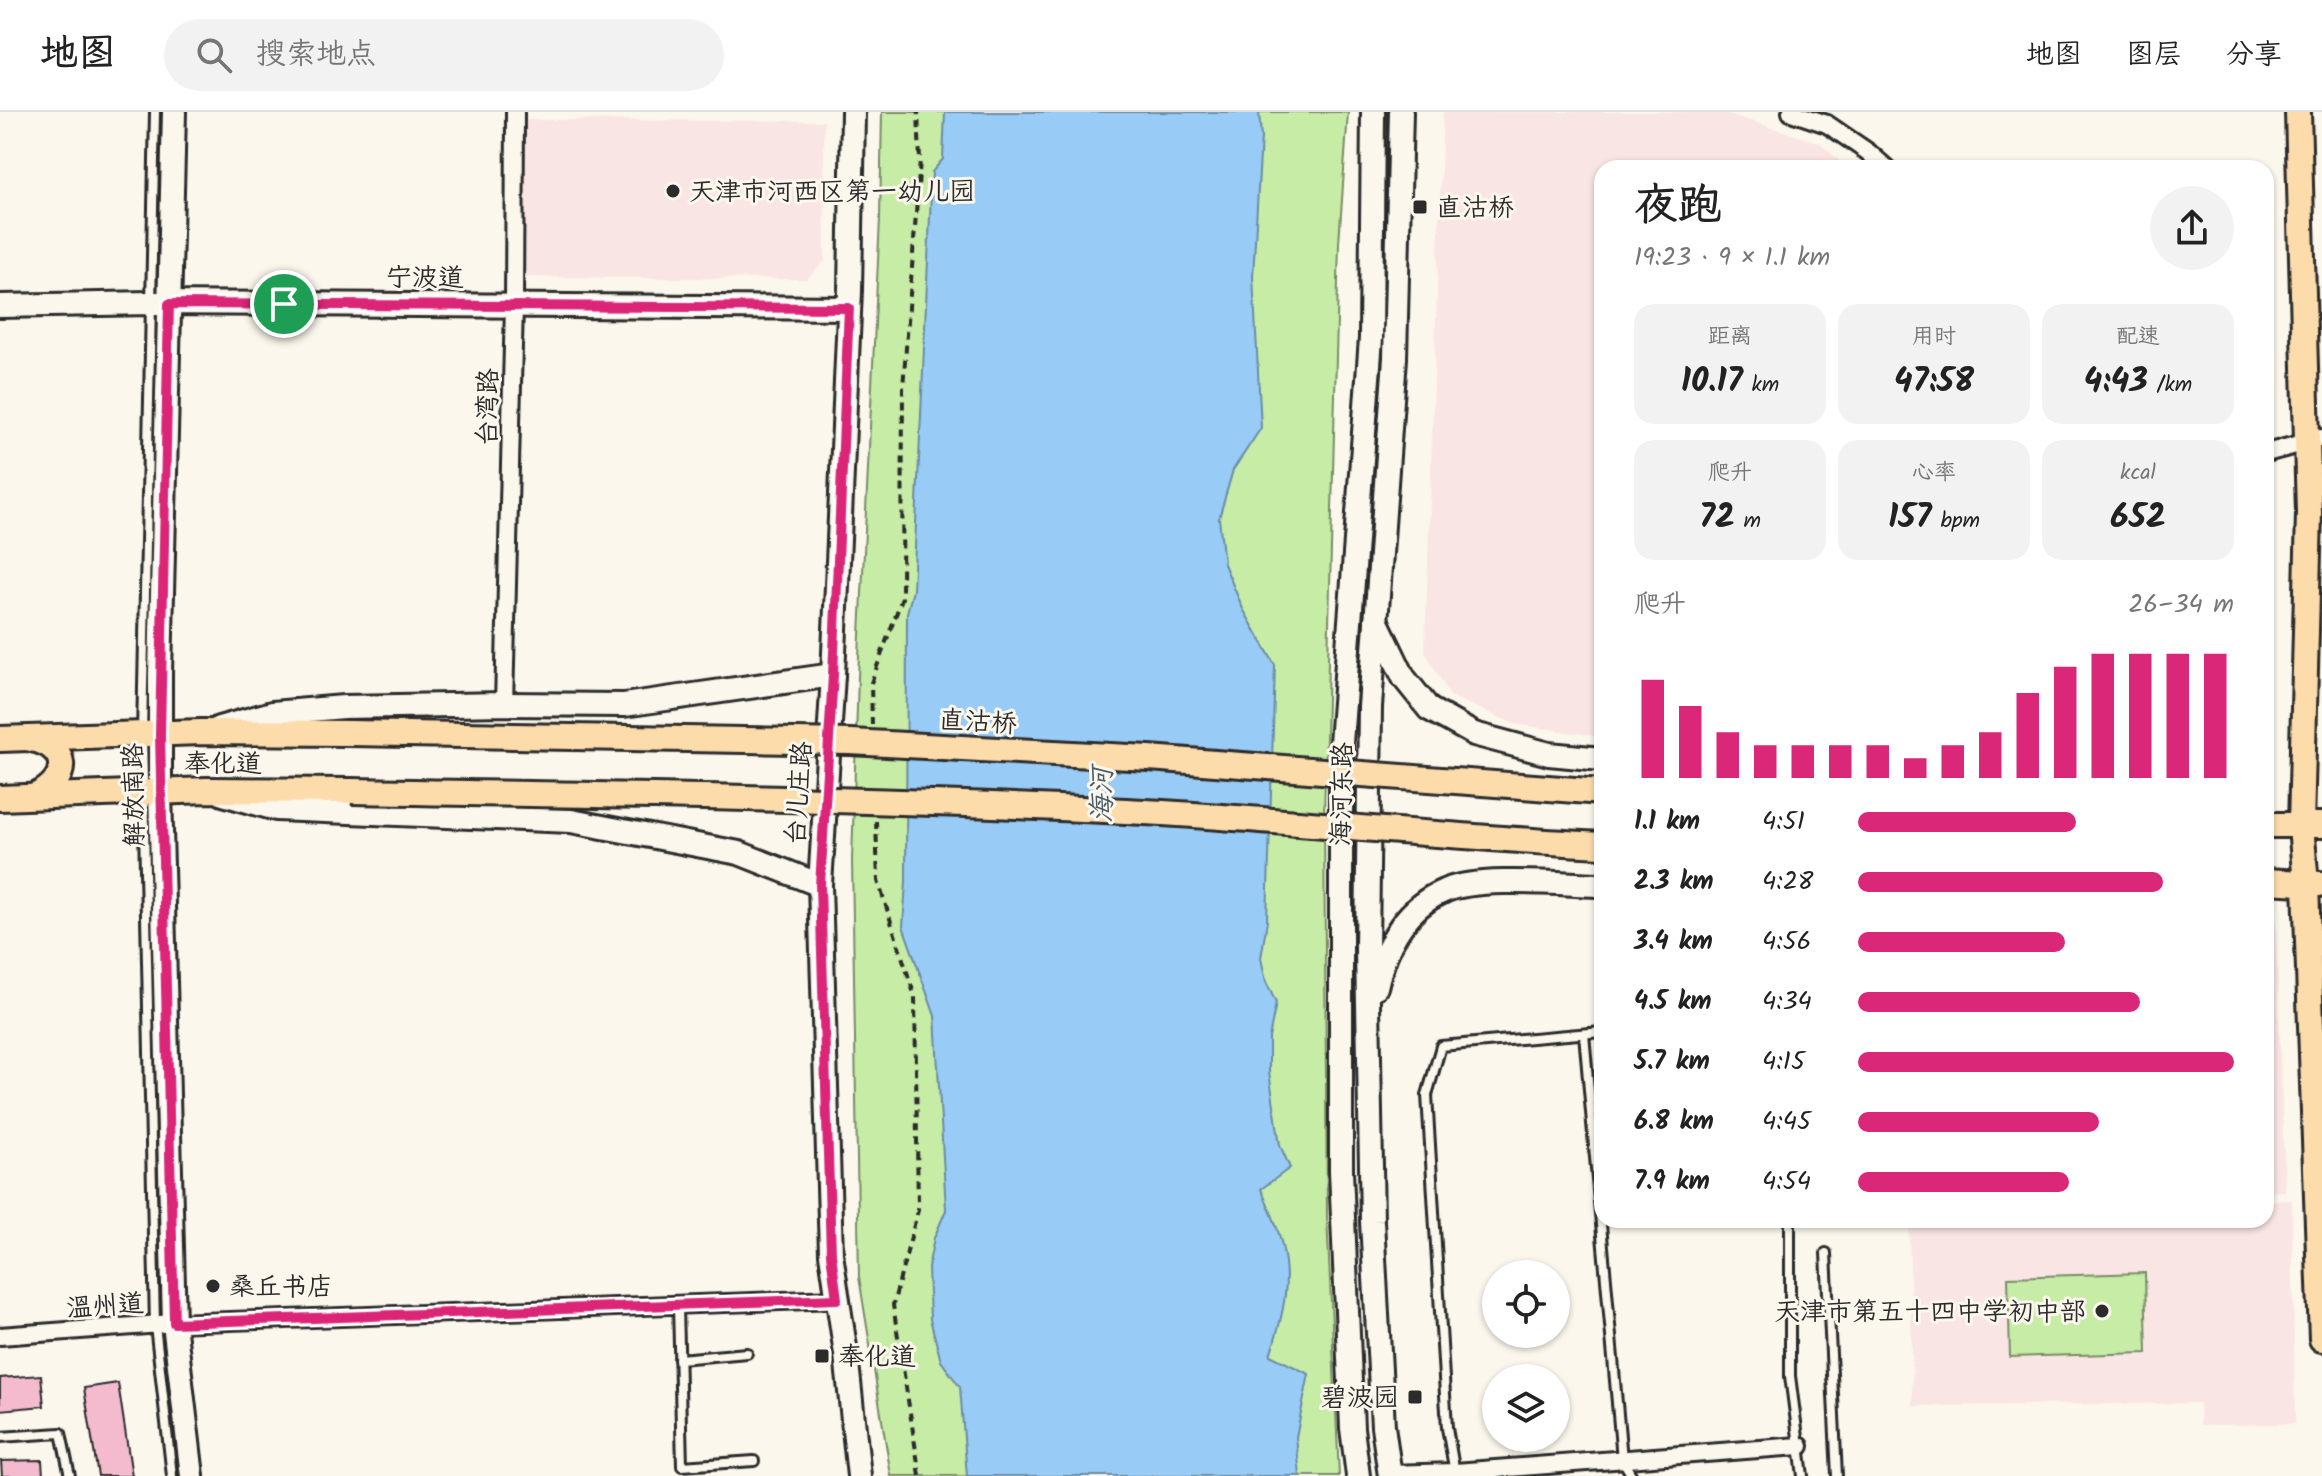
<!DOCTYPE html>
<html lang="zh">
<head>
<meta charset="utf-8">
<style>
  :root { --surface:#fff; --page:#f2f2f2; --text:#222; --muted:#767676; --line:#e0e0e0; --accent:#db2777 }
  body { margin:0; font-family:Kalam,"LXGW WenKai TC",sans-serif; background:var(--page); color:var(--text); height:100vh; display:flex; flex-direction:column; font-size:30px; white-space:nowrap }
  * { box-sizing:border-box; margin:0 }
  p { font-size:26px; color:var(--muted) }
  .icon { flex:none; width:44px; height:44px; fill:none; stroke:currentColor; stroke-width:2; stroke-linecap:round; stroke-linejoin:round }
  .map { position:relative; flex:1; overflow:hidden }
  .side { position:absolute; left:1594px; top:48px; width:680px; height:1068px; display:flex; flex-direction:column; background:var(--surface); border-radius:24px; box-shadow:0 2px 6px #0004 }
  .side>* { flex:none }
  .buttons { position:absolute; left:1482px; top:1148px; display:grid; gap:16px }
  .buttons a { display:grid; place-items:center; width:88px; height:88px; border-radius:50%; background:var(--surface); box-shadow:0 2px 6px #0004; font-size:40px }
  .pin { position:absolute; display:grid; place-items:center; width:68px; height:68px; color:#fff; margin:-34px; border:4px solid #fff; border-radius:50%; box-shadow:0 2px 8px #0007 }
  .round { display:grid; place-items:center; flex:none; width:84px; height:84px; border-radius:42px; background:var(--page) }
  .overview { display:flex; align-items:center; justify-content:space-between; height:136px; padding:0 40px }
  h1 { font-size:44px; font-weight:800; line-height:60px }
  .metrics { display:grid; grid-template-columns:repeat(3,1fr); gap:12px; height:136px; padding:8px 40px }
  .metrics div { display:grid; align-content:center; border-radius:20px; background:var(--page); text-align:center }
  .metrics b { font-size:34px; font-weight:800 }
  .metrics small { font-size:22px; font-weight:400 }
  .metrics p { font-size:22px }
  .chart { height:224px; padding:16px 40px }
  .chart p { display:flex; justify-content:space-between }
  .chart svg { width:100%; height:144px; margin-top:8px; stroke:var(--accent); stroke-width:6 }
  ul { padding:0 40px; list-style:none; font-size:26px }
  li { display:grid; grid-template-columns:128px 96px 1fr; align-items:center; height:60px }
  li i { height:20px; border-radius:10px; background:var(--accent) }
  header { display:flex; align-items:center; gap:48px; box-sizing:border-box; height:112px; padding:0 40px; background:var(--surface); border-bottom:2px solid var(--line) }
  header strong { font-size:38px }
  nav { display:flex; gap:44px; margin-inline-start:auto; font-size:28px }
  .search { width:560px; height:72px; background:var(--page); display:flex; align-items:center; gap:20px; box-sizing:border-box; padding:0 28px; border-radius:44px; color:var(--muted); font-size:30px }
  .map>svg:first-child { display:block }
  .built { fill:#f9e5e3 }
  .green { fill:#c6eca6; stroke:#788c68; stroke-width:2 }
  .water { fill:#98cbf5; stroke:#6c8ba4; stroke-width:2 }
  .building { fill:#f4bbcf; stroke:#2b2b2b; stroke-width:2 }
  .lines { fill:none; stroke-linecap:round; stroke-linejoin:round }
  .lane-casing { stroke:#2b2b2b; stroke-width:14 }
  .street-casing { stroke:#2b2b2b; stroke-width:22 }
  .secondary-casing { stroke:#2b2b2b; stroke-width:28 }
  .primary-casing { stroke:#2b2b2b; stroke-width:30 }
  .path { stroke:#2b2b2b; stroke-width:4; stroke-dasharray:8 6; stroke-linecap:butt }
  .lane { stroke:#fbf7ec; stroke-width:8 }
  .street { stroke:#fbf7ec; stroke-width:16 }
  .secondary { stroke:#fbf7ec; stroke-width:22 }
  .primary { stroke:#fddcac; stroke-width:24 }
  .primary-bridge-casing { stroke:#2b2b2b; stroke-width:30; stroke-linecap:butt }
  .primary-bridge { stroke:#fddcac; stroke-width:24 }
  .route-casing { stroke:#fff; stroke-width:16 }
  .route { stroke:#db2777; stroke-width:10 }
  .poi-dot { fill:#2b2b2b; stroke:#fbf7ec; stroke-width:3 }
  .labels { text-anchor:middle; stroke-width:6; stroke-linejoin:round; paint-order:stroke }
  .poi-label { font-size:26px; fill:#2b2b2b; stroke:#fbf7ec; text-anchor:start }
  .street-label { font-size:26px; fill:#2b2b2b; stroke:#fbf7ec }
  .water-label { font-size:28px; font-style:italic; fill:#4c5b68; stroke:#fbf7ec }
</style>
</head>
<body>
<header>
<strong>地图</strong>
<div class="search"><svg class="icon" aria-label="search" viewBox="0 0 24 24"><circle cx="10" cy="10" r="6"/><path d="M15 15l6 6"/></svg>搜索地点</div>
<nav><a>地图</a><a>图层</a><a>分享</a></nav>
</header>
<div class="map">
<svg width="2322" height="1364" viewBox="0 0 2322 1364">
  <rect width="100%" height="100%" fill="#fbf7ec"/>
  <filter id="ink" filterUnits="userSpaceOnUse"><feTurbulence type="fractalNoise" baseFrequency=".0125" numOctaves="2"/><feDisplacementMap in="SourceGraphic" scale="16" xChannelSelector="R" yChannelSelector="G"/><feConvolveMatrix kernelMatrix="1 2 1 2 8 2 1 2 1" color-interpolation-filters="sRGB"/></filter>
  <g filter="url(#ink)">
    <g class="built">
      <path d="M 1443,0 L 1722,0 L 1820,31 L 1847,56 L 1602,56 L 1602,625 L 1515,612 L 1450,584 L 1425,540 Z"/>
      <path d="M 523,8 L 824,9 L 825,150 L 806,167 L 522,165 Z"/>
      <path d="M 2266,794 L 2275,794 L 2285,1079 L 2266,1080 Z"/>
      <path d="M 2292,1088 L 2295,1312 L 2200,1313 L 2199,1291 L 1913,1294 L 1909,1108 L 2266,1108 L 2266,1089 Z"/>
    </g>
    <g class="green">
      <path d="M 882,0 L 1348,0 L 1339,131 L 1324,703 L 1327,1104 L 1339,1364 L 891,1364 L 859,1165 L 852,748 L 858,565 L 880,107 Z"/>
      <path d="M 2145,1161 L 2147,1241 L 2010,1245 L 2008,1165 Z"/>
    </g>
    <path class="water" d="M 945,0 L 1259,0 L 1261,25 L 1253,164 L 1261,316 L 1233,358 L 1219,406 L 1224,452 L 1243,497 L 1275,553 L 1267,809 L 1261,846 L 1266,870 L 1276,891 L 1269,926 L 1269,960 L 1280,1033 L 1290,1056 L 1261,1077 C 1292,1143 1293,1175 1270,1243 L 1309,1262 L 1296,1325 L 1300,1364 L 967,1364 L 960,1275 L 941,1249 L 930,1207 L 928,1156 L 934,1126 L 946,1098 L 935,904 L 903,814 L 906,770 L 907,501 L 913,478 L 932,60 L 943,47 Z"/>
    <g class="building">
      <path d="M 41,1263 L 44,1294 L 0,1298 L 0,1266 Z"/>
      <path d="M 118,1271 L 132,1364 L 98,1364 L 84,1276 Z"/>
      <path d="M 42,1348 L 43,1364 L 2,1364 L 1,1349 Z"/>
    </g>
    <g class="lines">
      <g class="lane-casing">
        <g id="lane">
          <path d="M 155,0 L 142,623 L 155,1213 L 172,1364"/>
          <path d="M 1584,922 L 1622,1347 L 1632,1364"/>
          <path d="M 1790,1108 L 1790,1264 L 1803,1364"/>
          <path d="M 1826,1141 L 1837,1364"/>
          <path d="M 678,1194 L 682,1354 L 754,1349"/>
          <path d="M 679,1247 L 747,1241"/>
          <path d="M 0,1325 L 61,1321 L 70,1364"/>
          <path d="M 1455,1361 L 1447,1316 L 1427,983 L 1441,934 L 1602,920"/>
        </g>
      </g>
      <g class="street-casing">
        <g id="street">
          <path d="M 1791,0 L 1827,12 L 1868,40 L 1886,56"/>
          <path d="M 2266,341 L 2322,326"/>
          <path d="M 504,592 L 514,193 L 515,0"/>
          <path d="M 0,1224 L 174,1211 L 837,1187"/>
          <path d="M 1390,1362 L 1455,1360 L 1800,1334"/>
        </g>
      </g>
      <g class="secondary-casing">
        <g id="secondary">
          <path d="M 174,0 L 160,562 L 160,679 L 174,1211 L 192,1364"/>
          <path d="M 853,0 L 850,179 L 833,563 L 820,773 L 831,1142 L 846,1242 L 859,1364"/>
          <path d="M 0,194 L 150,191 L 849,196"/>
          <path d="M 1376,508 L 1404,566 L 1429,597 L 1474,622 L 1549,642 L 1602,647"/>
          <path d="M 219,616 L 272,601 L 344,595 L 504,592 L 624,593 L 833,563"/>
          <path d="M 223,682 L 276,697 L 571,709 L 739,741 L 820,773"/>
          <path d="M 1376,875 C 1385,835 1404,796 1444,779 C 1477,764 1563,772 1602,773"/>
          <path d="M 1358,1364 L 1352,1316 L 1341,1059 L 1341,631 L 1371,226 L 1373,0"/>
          <path d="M 1390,1364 L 1383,1314 L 1372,1109 L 1367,837 L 1370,595 L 1395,246 L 1401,0"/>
        </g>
      </g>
      <g class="primary-casing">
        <g id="primary">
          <path d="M 2298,0 L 2309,401 L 2301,714 L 2306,772 L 2322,1227"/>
          <path d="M 0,627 L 201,620 L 349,621"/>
          <path d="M 31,627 C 71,634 70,669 35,684"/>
          <path d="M 0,686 L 207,678 L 351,679"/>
          <path d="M 2266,713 L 2322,713"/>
          <path d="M 2266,769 L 2320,772"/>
        </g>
      </g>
      <g class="path">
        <path d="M 872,613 L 871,571 L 902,486 L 903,276 L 920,48 L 918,0"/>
        <path d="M 876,709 L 878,769 L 915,885 L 918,1098 L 893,1193 L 920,1364"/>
      </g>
      <use href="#lane" class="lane"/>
      <use href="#street" class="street"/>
      <use href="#secondary" class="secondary"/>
      <use href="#primary" class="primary"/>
      <g class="primary-bridge-casing">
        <g id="primary-bridge">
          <path d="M 349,621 L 850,630 L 1149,646 L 1602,680"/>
          <path d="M 351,679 C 622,684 893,686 1163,701 C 1309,710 1455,726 1602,733"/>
        </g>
      </g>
      <use href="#primary-bridge" class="primary-bridge"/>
    </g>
  </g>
  <g class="lines" filter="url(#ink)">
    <g class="route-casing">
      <path id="route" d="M 169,192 L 849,196 L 833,563 L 820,773 L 831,1142 L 837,1187 L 174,1211 L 160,623 Z"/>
    </g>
    <use href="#route" class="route"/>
  </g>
  <g class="poi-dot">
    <circle cx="673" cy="79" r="8"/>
    <rect x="1412" y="87" width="16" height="16" rx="4"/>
    <circle cx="213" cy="1174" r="8"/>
    <circle cx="2102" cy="1199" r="8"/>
    <rect x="814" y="1236" width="16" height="16" rx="4"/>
    <rect x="1407" y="1277" width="16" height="16" rx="4"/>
  </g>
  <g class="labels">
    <g class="poi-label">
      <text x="689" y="88">天津市河西区第一幼儿园</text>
      <text x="1436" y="104">直沽桥</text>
      <text x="229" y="1183">桑丘书店</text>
      <text x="2086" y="1208" text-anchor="end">天津市第五十四中学初中部</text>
      <text x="838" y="1253">奉化道</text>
      <text x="1399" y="1294" text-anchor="end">碧波园</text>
    </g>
    <g class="street-label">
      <text x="425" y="174">宁波道</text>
      <text transform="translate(487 295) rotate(-89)" y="9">台湾路</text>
      <text transform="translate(978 609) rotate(3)" y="9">直沽桥</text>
      <text x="223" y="660">奉化道</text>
      <text transform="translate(798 681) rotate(-86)" y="9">台儿庄路</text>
      <text transform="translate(1341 682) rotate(-89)" y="9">海河东路</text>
      <text transform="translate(133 683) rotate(-91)" y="9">解放南路</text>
      <text transform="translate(105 1193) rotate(-4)" y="9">温州道</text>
    </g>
    <g class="water-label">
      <text transform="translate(1101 683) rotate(-90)" y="10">海河</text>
    </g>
  </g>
</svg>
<div class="buttons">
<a><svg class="icon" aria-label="locate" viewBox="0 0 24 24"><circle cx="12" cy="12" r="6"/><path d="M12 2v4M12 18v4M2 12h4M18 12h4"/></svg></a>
<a><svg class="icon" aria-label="layers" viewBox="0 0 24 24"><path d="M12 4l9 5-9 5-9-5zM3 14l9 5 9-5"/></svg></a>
</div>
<div class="pin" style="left:284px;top:192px;background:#1e9e55"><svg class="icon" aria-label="arrive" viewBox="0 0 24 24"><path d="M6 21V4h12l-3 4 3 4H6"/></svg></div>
<section class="side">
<div class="overview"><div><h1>夜跑</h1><p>19:23 · 9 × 1.1 km</p></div><a class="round"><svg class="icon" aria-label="share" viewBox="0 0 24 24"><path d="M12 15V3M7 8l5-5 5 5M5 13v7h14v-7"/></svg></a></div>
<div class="metrics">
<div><p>距离</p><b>10.17<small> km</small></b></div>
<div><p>用时</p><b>47:58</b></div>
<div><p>配速</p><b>4:43<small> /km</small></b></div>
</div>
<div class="metrics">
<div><p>爬升</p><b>72<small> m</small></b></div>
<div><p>心率</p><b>157<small> bpm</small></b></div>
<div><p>kcal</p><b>652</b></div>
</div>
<div class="chart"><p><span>爬升</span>26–34 m</p>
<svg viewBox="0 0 160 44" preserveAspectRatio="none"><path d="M5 44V14M15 44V22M25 44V30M35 44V34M45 44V34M55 44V34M65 44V34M75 44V38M85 44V34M95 44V30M105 44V18M115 44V10M125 44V6M135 44V6M145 44V6M155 44V6"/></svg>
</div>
<ul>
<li><b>1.1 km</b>4:51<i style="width:58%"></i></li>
<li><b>2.3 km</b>4:28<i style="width:81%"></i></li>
<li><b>3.4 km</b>4:56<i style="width:55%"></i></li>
<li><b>4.5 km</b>4:34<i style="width:75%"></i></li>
<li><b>5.7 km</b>4:15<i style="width:100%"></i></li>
<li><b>6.8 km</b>4:45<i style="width:64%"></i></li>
<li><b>7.9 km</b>4:54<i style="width:56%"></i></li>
</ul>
</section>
</div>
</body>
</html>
